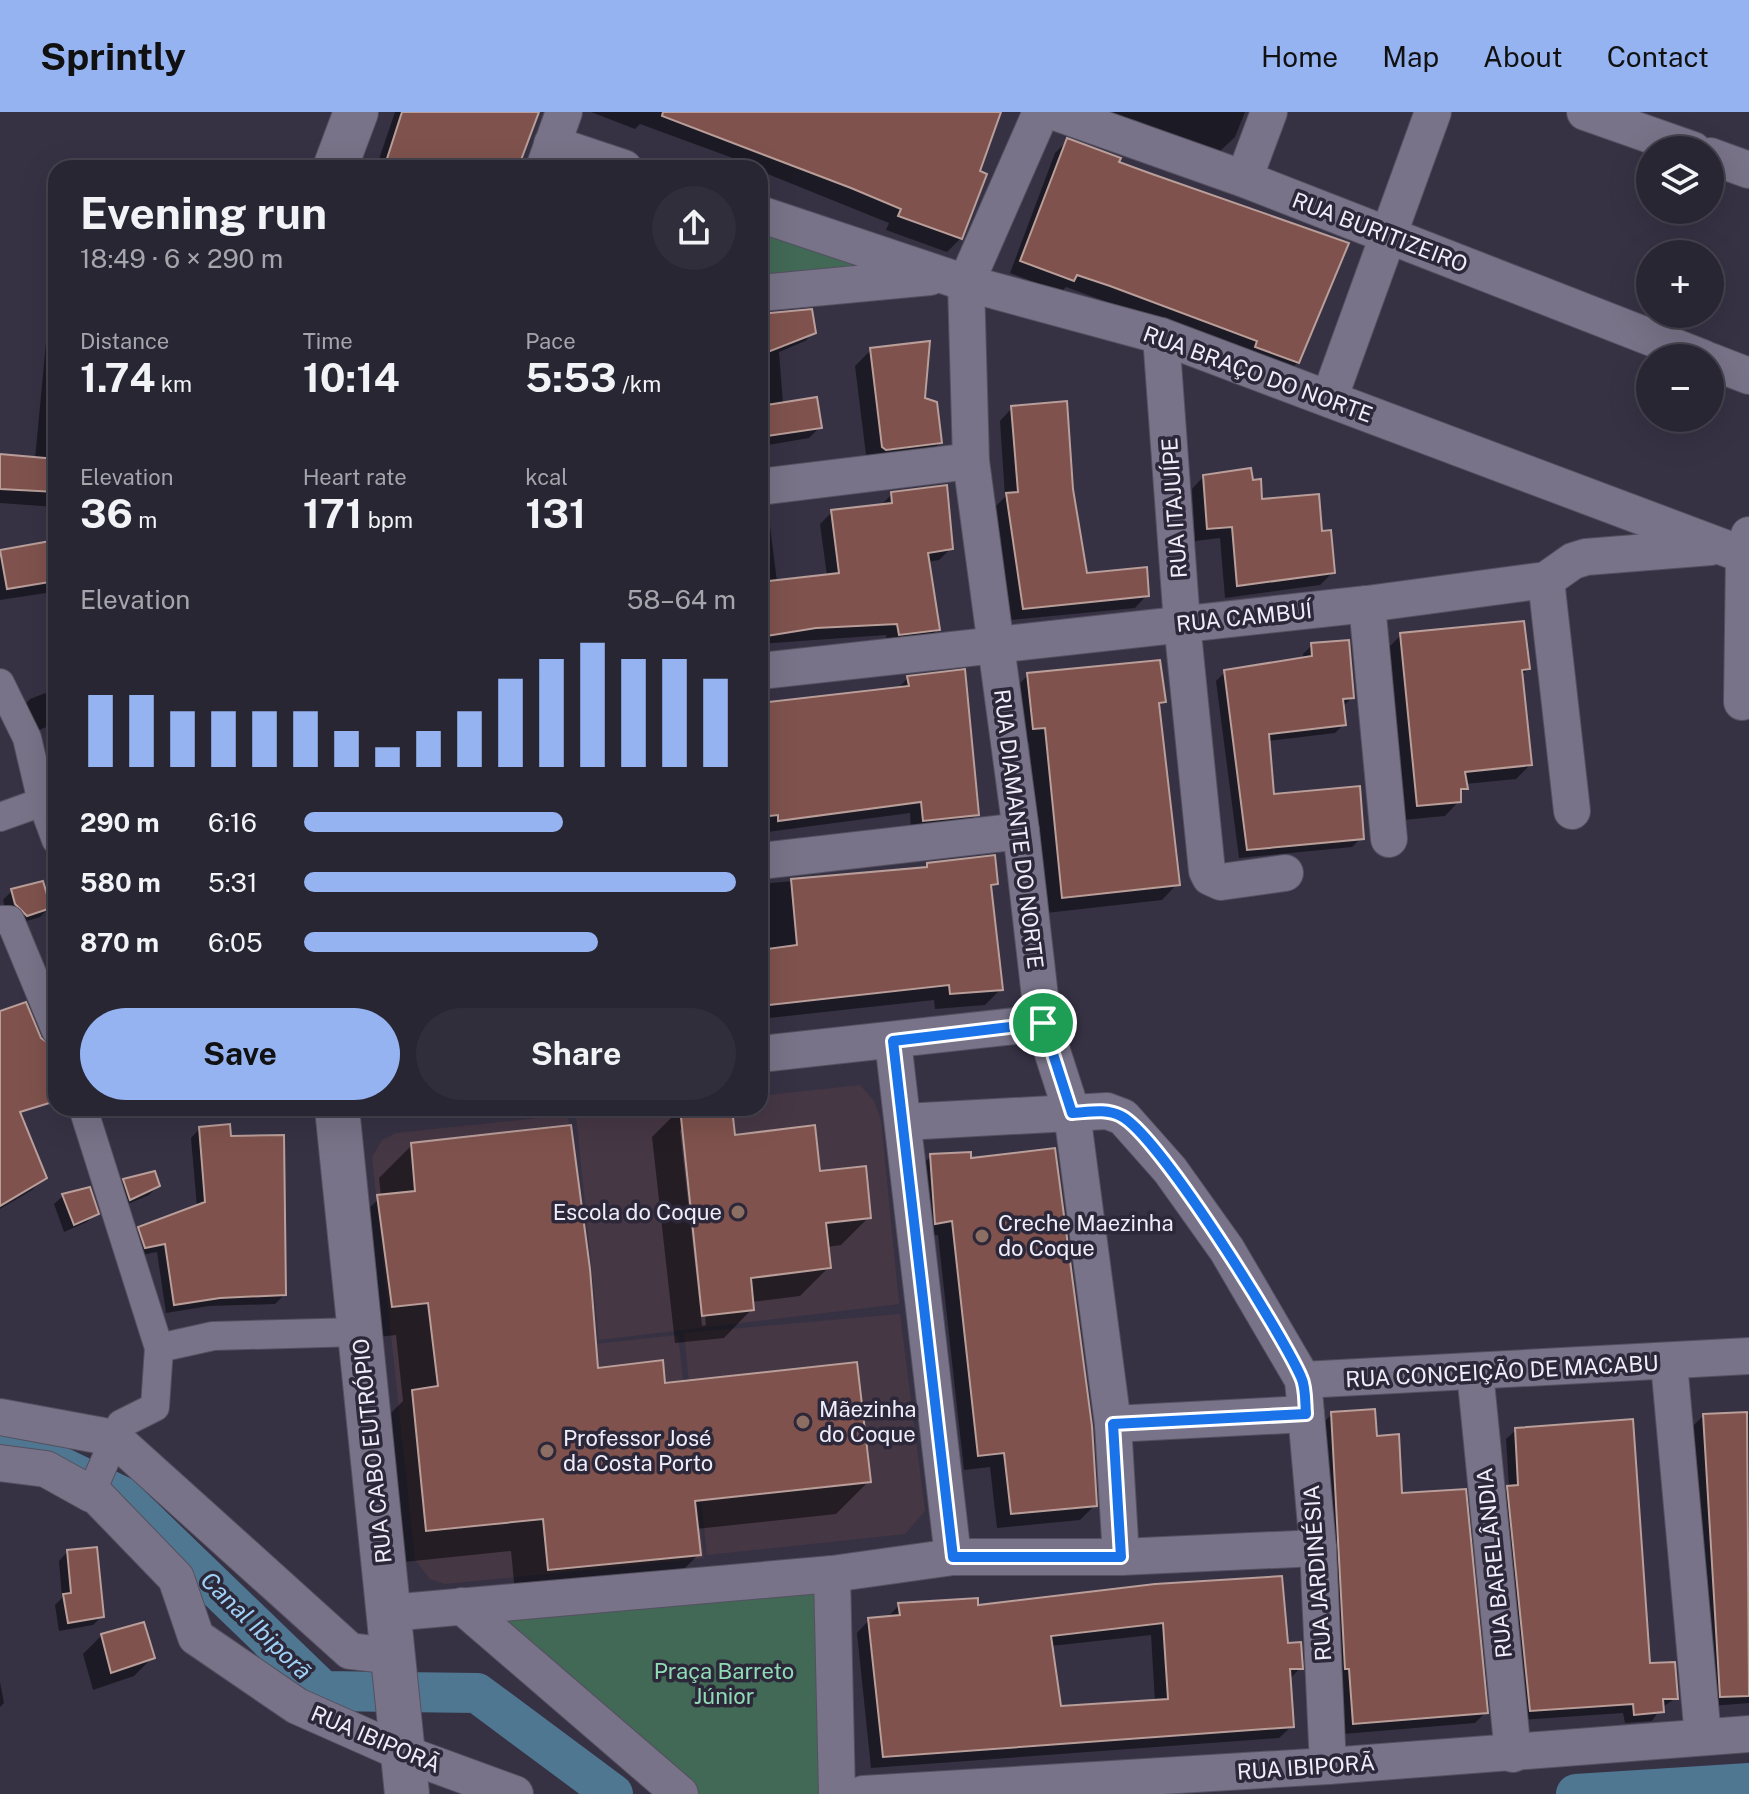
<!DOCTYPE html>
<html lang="en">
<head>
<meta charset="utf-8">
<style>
  :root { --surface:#282633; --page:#302e3b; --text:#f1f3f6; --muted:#a5a5ac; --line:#44434e; --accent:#95b2f1 }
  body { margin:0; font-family:"Public Sans",sans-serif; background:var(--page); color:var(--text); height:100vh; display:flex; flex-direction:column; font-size:30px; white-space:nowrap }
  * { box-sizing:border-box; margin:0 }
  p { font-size:26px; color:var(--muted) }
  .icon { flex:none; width:44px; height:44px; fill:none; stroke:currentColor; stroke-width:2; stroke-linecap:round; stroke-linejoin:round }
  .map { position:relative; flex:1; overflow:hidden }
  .sheet { position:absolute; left:48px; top:48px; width:720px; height:956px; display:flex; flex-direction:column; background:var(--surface); border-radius:24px; box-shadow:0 8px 32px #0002,0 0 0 2px var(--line) }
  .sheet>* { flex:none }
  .tools { position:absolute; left:1636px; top:24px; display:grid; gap:16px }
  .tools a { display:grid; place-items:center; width:88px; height:88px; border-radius:50%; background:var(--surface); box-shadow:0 8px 32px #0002,0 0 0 2px var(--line); font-size:40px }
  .pin { position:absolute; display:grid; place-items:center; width:68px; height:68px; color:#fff; margin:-34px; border:4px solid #fff; border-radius:50%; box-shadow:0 2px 8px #0007 }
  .round { display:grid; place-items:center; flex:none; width:84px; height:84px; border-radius:42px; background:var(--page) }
  .overview { display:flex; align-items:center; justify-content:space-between; height:136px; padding:0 32px }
  h1 { font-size:44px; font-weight:700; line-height:60px }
  .figures { display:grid; grid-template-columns:repeat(3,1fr); gap:12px; height:136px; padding:8px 32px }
  .figures div { display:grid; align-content:center }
  .figures b { font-size:40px; font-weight:700 }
  .figures small { font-size:22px; font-weight:400 }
  .figures p { font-size:22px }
  .chart { height:224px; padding:16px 32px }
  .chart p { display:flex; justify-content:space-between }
  .chart svg { width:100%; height:144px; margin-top:8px; stroke:var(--accent); stroke-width:6 }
  .cta { display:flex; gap:16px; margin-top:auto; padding:16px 32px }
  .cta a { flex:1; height:92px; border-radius:48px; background:var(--accent); color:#111; font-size:32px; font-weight:700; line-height:92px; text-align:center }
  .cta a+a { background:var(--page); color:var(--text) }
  ul { padding:0 32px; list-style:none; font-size:26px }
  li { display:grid; grid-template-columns:128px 96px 1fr; align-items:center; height:60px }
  li i { height:20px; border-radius:10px; background:var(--accent) }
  header { display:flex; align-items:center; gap:48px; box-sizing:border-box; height:112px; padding:0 40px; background:var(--accent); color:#111 }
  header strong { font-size:38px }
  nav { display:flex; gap:44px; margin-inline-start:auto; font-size:28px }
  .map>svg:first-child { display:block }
  .education { fill:#463744 }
  .green { fill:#426956 }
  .shadow { fill:#0007; fill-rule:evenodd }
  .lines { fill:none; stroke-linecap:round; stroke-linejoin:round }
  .canal { stroke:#507792; stroke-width:40 }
  .building { fill:#7f524d; stroke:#b99e9a; stroke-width:2; fill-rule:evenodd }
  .pedestrian-casing { stroke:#545060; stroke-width:30 }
  .minor-casing { stroke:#545060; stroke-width:38 }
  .tertiary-casing { stroke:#545060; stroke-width:46 }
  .pedestrian { stroke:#787388; stroke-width:28 }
  .minor { stroke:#787388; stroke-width:36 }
  .tertiary { stroke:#787388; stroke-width:44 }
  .route-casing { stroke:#fff; stroke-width:16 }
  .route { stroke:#1a73e8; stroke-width:10 }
  .education-dot { fill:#8d6e63; stroke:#2c283a; stroke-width:3 }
  .labels { text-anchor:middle; stroke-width:7; stroke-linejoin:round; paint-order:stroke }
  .street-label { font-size:22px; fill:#efedf9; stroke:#2c283a }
  .poi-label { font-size:22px; fill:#efedf9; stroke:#2c283a; text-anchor:start }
  .park-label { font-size:22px; fill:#90dcb7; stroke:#2c283a }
  .water-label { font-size:24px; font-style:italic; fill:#9ed1f5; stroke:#2c283a }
</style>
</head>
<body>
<header>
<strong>Sprintly</strong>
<nav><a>Home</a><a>Map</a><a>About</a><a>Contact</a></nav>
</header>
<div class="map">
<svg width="1749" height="1682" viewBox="0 0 1749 1682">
  <rect width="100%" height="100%" fill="#363244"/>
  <g class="education">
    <path d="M 860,973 L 874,989 L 881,1008 L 899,1192 L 599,1228 L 576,1003 L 644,996 L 760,996 L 760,984 Z"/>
    <path d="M 568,1003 L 595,1232 L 678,1223 L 704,1446 L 445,1472 L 430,1467 L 415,1448 L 372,1045 L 382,1028 L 396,1021 Z"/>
    <path d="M 900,1202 L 925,1399 L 905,1422 L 707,1443 L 684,1221 Z"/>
  </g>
  <g class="green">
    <path d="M 760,115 L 860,154 L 760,170 Z"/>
    <path d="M 820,1458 L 831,1682 L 696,1682 L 482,1493 Z"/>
  </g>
  <g class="shadow">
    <path d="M 395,0 L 537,0 L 505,56 L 376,56 Z"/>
    <path d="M 591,0 L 995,0 L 961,126 L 947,140 L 886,118 L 889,111 L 760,59 L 760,56 L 640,12 L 635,17 Z"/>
    <path d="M 1070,0 L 1245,0 L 1235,25 L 1219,40 L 1132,7 L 1118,20 Z"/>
    <path d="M 1067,29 L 1116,51 L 1298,250 L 1286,262 L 1247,241 L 1066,175 L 1061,180 L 1010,161 L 1055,41 Z"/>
    <path d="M 814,220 L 805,229 L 779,240 L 783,292 L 820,315 L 809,326 L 762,334 L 760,339 L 760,225 Z"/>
    <path d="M 56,221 L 56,395 L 0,391 L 0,344 L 35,347 L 46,231 Z"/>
    <path d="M 871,238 L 940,331 L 923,347 L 867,351 L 855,254 Z"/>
    <path d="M 1012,296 L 1071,377 L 1085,463 L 1147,483 L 1135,496 L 1011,508 L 995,395 L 1005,385 L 1000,309 Z"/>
    <path d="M 1204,364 L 1251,370 L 1261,389 L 1320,421 L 1333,460 L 1320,473 L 1225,486 L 1220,426 L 1195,429 L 1192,377 Z"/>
    <path d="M 892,382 L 951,436 L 939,448 L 927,450 L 938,517 L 926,529 L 888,533 L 886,523 L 760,532 L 760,407 L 769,406 L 777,470 L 827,464 L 820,412 L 832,400 L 880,394 Z"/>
    <path d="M 56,428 L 56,470 L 46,481 L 0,488 L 0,441 Z"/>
    <path d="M 1401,523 L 1528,557 L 1521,564 L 1530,653 L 1516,667 L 1465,672 L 1459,689 L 1445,704 L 1403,708 L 1386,538 Z"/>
    <path d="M 1312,533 L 1352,586 L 1342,595 L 1344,612 L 1335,621 L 1267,629 L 1272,684 L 1361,726 L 1352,735 L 1239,746 L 1216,569 L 1225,560 L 1303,548 L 1303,542 Z"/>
    <path d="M 1028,563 L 1164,589 L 1158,595 L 1177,772 L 1162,788 L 1046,801 L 1029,631 L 1018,632 L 1012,579 Z"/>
    <path d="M 908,566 L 977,702 L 965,714 L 911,720 L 910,701 L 767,720 L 767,716 L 760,716 L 760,592 L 897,577 Z"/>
    <path d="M 56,577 L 56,611 L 32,621 L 22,596 L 30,587 Z"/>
    <path d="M 927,753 L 996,771 L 989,777 L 1001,877 L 985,893 L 935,897 L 934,888 L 760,907 L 760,772 L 923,758 Z"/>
    <path d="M 12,779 L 49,796 L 40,805 L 17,812 L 7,802 L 3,788 Z"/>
    <path d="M 56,849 L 56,880 L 44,859 Z"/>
    <path d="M 0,988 L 44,1066 L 32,1078 L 0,1097 Z"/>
    <path d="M 681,996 L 730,996 L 733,1025 L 818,1061 L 869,1105 L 841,1133 L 827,1135 L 829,1155 L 800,1184 L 751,1190 L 752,1197 L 724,1226 L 675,1231 L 652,1025 ZM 680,1018 L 684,1018 L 706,1213 L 702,1214 Z"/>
    <path d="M 200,1016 L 229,1026 L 284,1183 L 275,1192 L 209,1194 L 166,1201 L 157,1140 L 136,1144 L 130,1125 L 140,1116 L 197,1095 L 191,1026 Z"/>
    <path d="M 412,1033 L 596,1258 L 663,1273 L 869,1369 L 836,1402 L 696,1417 L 699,1442 L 666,1475 L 516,1490 L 511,1439 L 394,1451 L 380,1312 L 403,1289 L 396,1223 L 360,1227 L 345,1118 L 381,1085 L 379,1066 Z"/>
    <path d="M 931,1044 L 1095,1393 L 1080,1408 L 997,1416 L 990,1355 L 964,1358 L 938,1123 L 921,1125 L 916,1059 Z"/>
    <path d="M 124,1069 L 158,1074 L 149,1083 L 121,1095 L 115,1078 Z"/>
    <path d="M 63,1084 L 96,1101 L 87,1110 L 64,1120 L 54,1092 Z"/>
    <path d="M 1332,1302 L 1375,1326 L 1486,1600 L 1475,1611 L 1343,1622 L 1321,1313 Z"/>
    <path d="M 1749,1302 L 1749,1591 L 1711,1594 L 1693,1314 L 1703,1304 Z"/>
    <path d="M 1516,1318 L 1648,1553 L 1676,1586 L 1661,1596 L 1652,1609 L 1625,1611 L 1623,1601 L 1521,1608 L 1499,1386 L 1509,1375 L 1506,1327 Z"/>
    <path d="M 68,1439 L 102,1504 L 93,1513 L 59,1519 L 55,1493 L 62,1486 L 59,1449 Z"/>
    <path d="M 1156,1474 L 1286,1533 L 1300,1556 L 1289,1568 L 1292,1614 L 1279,1626 L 871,1656 L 857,1521 L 869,1508 L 886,1507 L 899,1493 L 976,1495 ZM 1151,1523 L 1155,1590 L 1060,1596 L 1051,1534 Z"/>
    <path d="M 102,1523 L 153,1545 L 134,1564 L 93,1578 L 83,1542 Z"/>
    <path d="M 0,1570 L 4,1591 L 0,1595 Z"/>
  </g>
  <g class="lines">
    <g class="canal">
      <path d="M 0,1334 L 16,1333 L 121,1384 L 323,1579 L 477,1581 L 613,1682"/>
      <path d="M 1576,1682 L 1749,1671"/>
    </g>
  </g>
  <g class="building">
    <path d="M 402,0 L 539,0 L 518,56 L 384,56 Z"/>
    <path d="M 663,0 L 1001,0 L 980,59 L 987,62 L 962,127 L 898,104 L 901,97 L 851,76 L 662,4 Z"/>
    <path d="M 1067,26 L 1121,46 L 1119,50 L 1152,62 L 1349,131 L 1299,251 L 1255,235 L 1257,229 L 1110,174 L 1077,163 L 1074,169 L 1020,149 Z"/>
    <path d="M 812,197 L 816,221 L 760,243 L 760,202 Z"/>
    <path d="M 930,229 L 925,286 L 937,290 L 942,331 L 886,338 L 882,335 L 870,236 Z"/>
    <path d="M 817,285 L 822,316 L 760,325 L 760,294 Z"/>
    <path d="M 1067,289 L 1073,377 L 1087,461 L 1147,455 L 1149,484 L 1023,497 L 1006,381 L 1018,380 L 1011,294 Z"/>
    <path d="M 0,342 L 56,347 L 56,380 L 0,377 Z"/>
    <path d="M 1251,356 L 1253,368 L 1261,367 L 1262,387 L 1319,382 L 1322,419 L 1331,418 L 1335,461 L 1237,474 L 1232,415 L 1207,417 L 1203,363 Z"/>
    <path d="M 947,373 L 953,437 L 928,441 L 940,518 L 899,523 L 897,512 L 816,516 L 760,525 L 760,470 L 839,461 L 831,398 L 892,391 L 891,380 Z"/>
    <path d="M 56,428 L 56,469 L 7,477 L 0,438 Z"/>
    <path d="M 1524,509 L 1530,557 L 1522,558 L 1532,653 L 1465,660 L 1468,677 L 1461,677 L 1461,690 L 1417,694 L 1400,521 Z"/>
    <path d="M 1349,528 L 1354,586 L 1343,587 L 1346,613 L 1269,622 L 1274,682 L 1360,674 L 1364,727 L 1247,738 L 1224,558 L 1312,544 L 1311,531 Z"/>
    <path d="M 1160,548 L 1166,590 L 1159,591 L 1180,773 L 1062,786 L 1045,616 L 1033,617 L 1027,561 Z"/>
    <path d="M 965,557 L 979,703 L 923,709 L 921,690 L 778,709 L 778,703 L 760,705 L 760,591 L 909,574 L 907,564 Z"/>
    <path d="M 995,743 L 998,772 L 991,773 L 1003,878 L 950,882 L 949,873 L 760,894 L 760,838 L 797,833 L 791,767 L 927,755 L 927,751 Z"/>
    <path d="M 43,769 L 51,796 L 27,804 L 15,792 L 11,777 Z"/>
    <path d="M 26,890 L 41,926 L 56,936 L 56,989 L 20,1000 L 47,1066 L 0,1094 L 0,899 Z"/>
    <path d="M 680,996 L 732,996 L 735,1023 L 815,1013 L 820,1059 L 866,1054 L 871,1106 L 826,1111 L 831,1156 L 751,1166 L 754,1198 L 702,1204 Z"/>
    <path d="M 230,1012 L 231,1024 L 284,1023 L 286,1183 L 220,1186 L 174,1193 L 165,1132 L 145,1136 L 138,1115 L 205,1090 L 199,1015 Z"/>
    <path d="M 571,1013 L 590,1157 L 598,1256 L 663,1248 L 665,1271 L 857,1250 L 871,1370 L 695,1389 L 701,1443 L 548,1458 L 543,1407 L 426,1419 L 412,1278 L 438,1274 L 428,1191 L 392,1195 L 377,1083 L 415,1079 L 411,1031 Z"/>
    <path d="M 1055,1036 L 1092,1314 L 1097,1394 L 1011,1402 L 1004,1341 L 978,1344 L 952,1109 L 935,1112 L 930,1042 L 971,1040 L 971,1046 Z"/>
    <path d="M 155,1059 L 160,1074 L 130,1088 L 123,1067 Z"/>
    <path d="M 90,1075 L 99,1102 L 74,1113 L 62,1082 Z"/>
    <path d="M 1375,1297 L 1377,1324 L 1399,1322 L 1402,1381 L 1466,1377 L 1488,1601 L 1353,1612 L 1349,1557 L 1345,1557 L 1331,1300 Z"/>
    <path d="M 1747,1300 L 1749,1584 L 1720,1585 L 1703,1302 Z"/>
    <path d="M 1633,1307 L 1650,1551 L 1675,1550 L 1678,1587 L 1663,1587 L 1664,1600 L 1634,1603 L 1633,1592 L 1530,1599 L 1507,1374 L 1518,1373 L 1515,1316 Z"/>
    <path d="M 97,1435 L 104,1505 L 68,1511 L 63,1482 L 71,1481 L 67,1438 Z"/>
    <path d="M 1282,1464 L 1288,1531 L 1301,1530 L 1303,1557 L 1290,1557 L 1294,1615 L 883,1645 L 868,1506 L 900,1503 L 898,1491 L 978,1486 L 978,1493 L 1155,1472 ZM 1163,1511 L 1168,1587 L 1061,1594 L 1051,1524 Z"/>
    <path d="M 144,1510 L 155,1546 L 111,1561 L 101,1522 Z"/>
  </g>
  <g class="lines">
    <g class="pedestrian-casing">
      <g id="pedestrian">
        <path d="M 0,571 L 27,626 L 42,690 L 56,728"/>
        <path d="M 0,705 L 42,690"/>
        <path d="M 0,808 L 10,808 L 56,919"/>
        <path d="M 83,996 L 159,1236 L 155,1295 L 121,1312 L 92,1379"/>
        <path d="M 159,1236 L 213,1224 L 359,1220"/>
      </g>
    </g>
    <g class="minor-casing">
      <g id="minor">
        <path d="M 1041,0 L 966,171 L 971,349 L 1021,719 L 1043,911 L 1072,1001 L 1113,1312 L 1121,1445"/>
        <path d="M 1055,0 L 1244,67 L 1703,246"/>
        <path d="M 1585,0 L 1693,38"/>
        <path d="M 552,32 L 624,56"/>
        <path d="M 1710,44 L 1749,58"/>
        <path d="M 544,56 L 564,0"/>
        <path d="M 1244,67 L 1269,0"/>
        <path d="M 760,102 L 966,171 L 1161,224 L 1749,445"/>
        <path d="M 760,181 L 930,165"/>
        <path d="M 1161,224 L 1182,511 L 1207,759 L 1210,765 L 1221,770 L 1285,761"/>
        <path d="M 1710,249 L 1749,264"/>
        <path d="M 1329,287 L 1433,0"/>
        <path d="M 760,375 L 971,349"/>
        <path d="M 1546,468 L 1572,699"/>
        <path d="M 1367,492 L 1389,727"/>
        <path d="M 760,559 L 1367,492 L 1546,468 L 1573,449 L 1586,445 L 1711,435"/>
        <path d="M 1742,590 L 1744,443 L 1749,423"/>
        <path d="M 760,749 L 1021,719"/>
        <path d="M 893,929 L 953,1445"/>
        <path d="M 760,942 L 1043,911"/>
        <path d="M 904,1010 L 1107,999 L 1123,1005 L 1170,1058 L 1227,1138 L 1303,1268 L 1318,1436 L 1328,1654"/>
        <path d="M 1669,1251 L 1703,1625"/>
        <path d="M 1475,1260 L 1513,1642"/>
        <path d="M 1303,1268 L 1749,1244"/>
        <path d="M 0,1305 L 114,1326 L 350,1539 L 392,1544"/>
        <path d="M 1113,1312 L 1306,1302"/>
        <path d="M 0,1351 L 46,1357 L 91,1382"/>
        <path d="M 92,1379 L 176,1466 L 196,1525 L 297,1594 L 403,1641 L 515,1682"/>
        <path d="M 832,1462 L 837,1682"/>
        <path d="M 462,1494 L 680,1682"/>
        <path d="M 389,1501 L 832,1462 L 953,1445 L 1121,1445 L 1318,1436"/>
        <path d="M 863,1682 L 1328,1654 L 1749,1622"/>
      </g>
    </g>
    <g class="tertiary-casing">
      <g id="tertiary">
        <path d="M 335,56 L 356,0"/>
        <path d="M 337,996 L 407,1682"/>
      </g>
    </g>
    <use href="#pedestrian" class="pedestrian"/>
    <use href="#minor" class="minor"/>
    <use href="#tertiary" class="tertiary"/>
  </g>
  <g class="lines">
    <g class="route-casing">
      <path id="route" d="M 1043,911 L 1072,1001 C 1089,1000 1106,996 1121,1004 C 1159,1023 1281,1220 1301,1265 C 1306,1275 1305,1290 1306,1302 L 1113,1312 L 1121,1445 L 953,1445 L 893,929 Z"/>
    </g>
    <use href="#route" class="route"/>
  </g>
  <g class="education-dot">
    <circle cx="738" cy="1100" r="8"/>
    <circle cx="982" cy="1124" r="8"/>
    <circle cx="803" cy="1310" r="8"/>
    <circle cx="547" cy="1339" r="8"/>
  </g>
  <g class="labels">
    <g class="street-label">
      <text transform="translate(1380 120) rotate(21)" y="8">RUA BURITIZEIRO</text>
      <text transform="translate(1258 262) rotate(20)" y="8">RUA BRAÇO DO NORTE</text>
      <text transform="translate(1174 396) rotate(-94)" y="8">RUA ITAJUÍPE</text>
      <text transform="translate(1244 505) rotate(-6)" y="8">RUA CAMBUÍ</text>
      <text transform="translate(1019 717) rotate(83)" y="8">RUA DIAMANTE DO NORTE</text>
      <text transform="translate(1502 1259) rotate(-3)" y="8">RUA CONCEIÇÃO DE MACABU</text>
      <text transform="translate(372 1339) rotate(-96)" y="8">RUA CABO EUTRÓPIO</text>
      <text transform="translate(1494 1451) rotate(-96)" y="8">RUA BARELÂNDIA</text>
      <text transform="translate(1317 1461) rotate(-94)" y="8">RUA JARDINÉSIA</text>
      <text transform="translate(376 1627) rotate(23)" y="8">RUA IBIPORÃ</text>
      <text transform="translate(1306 1655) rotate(-4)" y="8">RUA IBIPORÃ</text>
    </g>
    <g class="poi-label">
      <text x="722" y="1108" text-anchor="end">Escola do Coque</text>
      <text x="998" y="1119">Creche Maezinha<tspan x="998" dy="25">do Coque</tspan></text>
      <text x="819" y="1305">Mãezinha<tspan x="819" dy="25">do Coque</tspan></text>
      <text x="563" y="1334">Professor José<tspan x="563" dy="25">da Costa Porto</tspan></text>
    </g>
    <g class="park-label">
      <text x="724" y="1567">Praça Barreto<tspan x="724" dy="25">Júnior</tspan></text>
    </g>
    <g class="water-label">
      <text transform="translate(256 1514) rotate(44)" y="8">Canal Ibiporã</text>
    </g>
  </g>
</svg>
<div class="tools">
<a><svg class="icon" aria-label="layers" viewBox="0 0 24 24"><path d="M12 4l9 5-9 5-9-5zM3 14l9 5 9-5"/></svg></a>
<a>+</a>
<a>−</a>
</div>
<div class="pin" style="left:1043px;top:911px;background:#1e9e55"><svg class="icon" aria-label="arrive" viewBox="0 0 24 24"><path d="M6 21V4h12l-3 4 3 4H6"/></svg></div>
<section class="sheet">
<div class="overview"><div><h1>Evening run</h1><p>18:49 · 6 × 290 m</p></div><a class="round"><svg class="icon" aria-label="share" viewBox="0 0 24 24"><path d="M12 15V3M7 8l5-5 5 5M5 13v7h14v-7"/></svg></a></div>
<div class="figures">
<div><p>Distance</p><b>1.74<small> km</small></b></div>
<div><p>Time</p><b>10:14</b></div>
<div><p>Pace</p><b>5:53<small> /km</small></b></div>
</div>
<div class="figures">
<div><p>Elevation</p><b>36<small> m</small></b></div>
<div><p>Heart rate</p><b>171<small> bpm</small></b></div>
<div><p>kcal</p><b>131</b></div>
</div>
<div class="chart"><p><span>Elevation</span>58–64 m</p>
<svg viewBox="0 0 160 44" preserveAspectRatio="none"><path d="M5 44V22M15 44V22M25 44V27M35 44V27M45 44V27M55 44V27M65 44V33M75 44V38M85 44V33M95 44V27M105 44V17M115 44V11M125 44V6M135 44V11M145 44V11M155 44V17"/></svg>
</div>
<ul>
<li><b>290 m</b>6:16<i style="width:60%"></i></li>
<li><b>580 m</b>5:31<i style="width:100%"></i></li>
<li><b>870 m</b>6:05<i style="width:68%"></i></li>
</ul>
<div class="cta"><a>Save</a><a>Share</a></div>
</section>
</div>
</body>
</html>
